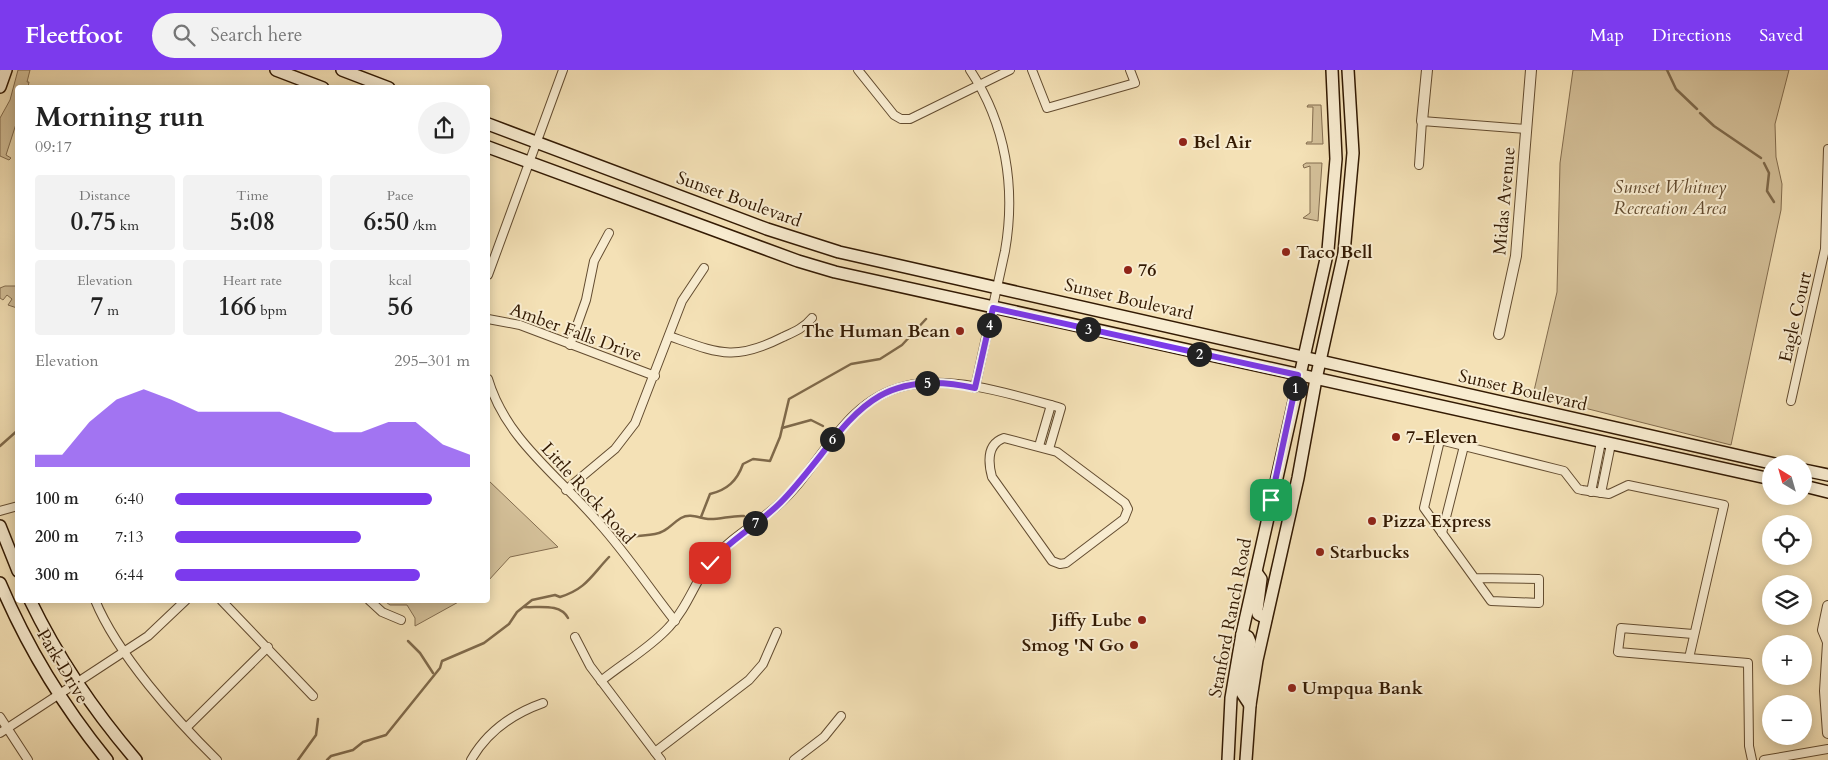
<!DOCTYPE html>
<html lang="en">
<head>
<meta charset="utf-8">
<style>
  :root { --surface:#fff; --page:#f2f2f2; --text:#222; --muted:#767676; --accent:#7c3aed }
  body { margin:0; font-family:Cardo,serif; background:var(--page); color:var(--text); height:100vh; display:flex; flex-direction:column; font-size:19px; white-space:nowrap }
  * { box-sizing:border-box; margin:0 }
  p { font-size:16px; color:var(--muted) }
  .icon { flex:none; width:28px; height:28px; fill:none; stroke:currentColor; stroke-width:2; stroke-linecap:round; stroke-linejoin:round }
  .map { position:relative; flex:1; overflow:hidden }
  .side { position:absolute; left:15px; top:15px; width:475px; height:518px; display:flex; flex-direction:column; background:var(--surface); border-radius:5px; box-shadow:0 2px 12px #0003 }
  .side>* { flex:none }
  .needle { width:32px; rotate:323deg }
  .fabs { position:absolute; left:1762px; top:385px; display:grid; gap:10px }
  .fabs a { display:grid; place-items:center; width:50px; height:50px; border-radius:50%; background:var(--surface); box-shadow:0 2px 12px #0003; font-size:25px }
  .pin { position:absolute; display:grid; place-items:center; width:42px; height:42px; color:#fff; margin:-21px; border-radius:10px; box-shadow:0 2px 8px #0006 }
  .km { position:absolute; width:25px; height:25px; margin:-12px; border-radius:50%; background:#222; color:#fff; font-size:14px; line-height:25px; text-align:center }
  .round { display:grid; place-items:center; flex:none; width:52px; height:52px; border-radius:26px; background:var(--page) }
  .overview { display:flex; align-items:center; justify-content:space-between; height:85px; padding:0 20px }
  h1 { font-size:28px; font-weight:600; line-height:38px }
  .metrics { display:grid; grid-template-columns:repeat(3,1fr); gap:8px; height:85px; padding:5px 20px }
  .metrics div { display:grid; align-content:center; border-radius:5px; background:var(--page); text-align:center }
  .metrics b { font-size:25px; font-weight:600 }
  .metrics small { font-size:14px; font-weight:400 }
  .metrics p { font-size:14px }
  .chart { height:140px; padding:10px 20px }
  .chart p { display:flex; justify-content:space-between }
  .chart svg { width:100%; height:90px; margin-top:5px; fill:var(--accent); opacity:.7 }
  ul { padding:0 20px; list-style:none; font-size:16px }
  li { display:grid; grid-template-columns:80px 60px 1fr; align-items:center; height:38px }
  li i { height:12px; border-radius:6px; background:var(--accent) }
  header { display:flex; align-items:center; gap:30px; box-sizing:border-box; height:70px; padding:0 25px; background:var(--accent); color:#fff }
  header strong { font-size:24px }
  nav { display:flex; gap:28px; margin-inline-start:auto; font-size:18px }
  .search { width:350px; height:45px; background:var(--page); display:flex; align-items:center; gap:12px; box-sizing:border-box; padding:0 18px; border-radius:28px; color:var(--muted); font-size:19px }
  .map>svg:first-child { display:block }
  .green { fill:#d3bf98; stroke:#836c4e }
  .lines { fill:none; stroke-linecap:round; stroke-linejoin:round }
  .stream { stroke:#7f694a; stroke-width:2.5 }
  .minor-casing { stroke:#634c30; stroke-width:10 }
  .tertiary-casing { stroke:#634c30; stroke-width:12 }
  .secondary-casing { stroke:#331a03; stroke-width:14 }
  .minor { stroke:#f8ecd0; stroke-width:8 }
  .tertiary { stroke:#f8ecd0; stroke-width:10 }
  .secondary { stroke:#f8ecd0; stroke-width:11 }
  .route-casing { stroke:#fff; stroke-width:10 }
  .route { stroke:#7c3aed; stroke-width:6 }
  .poi-dot { fill:#8f2418; stroke:#f8ecd0; stroke-width:2 }
  .labels { text-anchor:middle; stroke-width:4; stroke-linejoin:round; paint-order:stroke }
  .poi-label { font-size:18px; font-weight:bold; fill:#331a03; stroke:#f8ecd0; text-anchor:start }
  .park-label { font-size:18px; font-style:italic; fill:#634c30; stroke:#f8ecd0 }
  .street-label { font-size:18px; fill:#331a03; stroke:#f8ecd0 }
</style>
</head>
<body>
<header>
<strong>Fleetfoot</strong>
<div class="search"><svg class="icon" aria-label="search" viewBox="0 0 24 24"><circle cx="10" cy="10" r="6"/><path d="M15 15l6 6"/></svg>Search here</div>
<nav><a>Map</a><a>Directions</a><a>Saved</a></nav>
</header>
<div class="map">
<svg width="1828" height="690" viewBox="0 0 1828 690">
  <rect width="100%" height="100%" fill="#f4e1b6"/>
  <filter id="stains"><feTurbulence type="fractalNoise" baseFrequency=".004" numOctaves="4"/><feColorMatrix values="0 0 0 0 .2 0 0 0 0 .09 0 0 0 0 .02 0 0 0 .5 -.17"/></filter>
  <radialGradient id="worn" r=".72"><stop offset=".6" stop-color="#630" stop-opacity="0"/><stop offset="1" stop-color="#630" stop-opacity=".3"/></radialGradient>
  <g class="green">
    <path d="M 18,0 L 30,0 L 27,12 L 29,12 L 28,17 L 18,18 L 17,51 L 6,85 L 11,88 L 9,90 L 0,86 L 0,48 L 10,30 Z"/>
    <path d="M 1573,0 L 1789,0 L 1775,54 L 1776,87 L 1782,114 L 1781,140 L 1731,375 L 1533,325 L 1557,222 L 1560,93 Z"/>
    <path d="M 1308,35 L 1321,35 L 1323,74 L 1306,74 L 1307,72 L 1312,72 L 1313,37 L 1307,37 Z"/>
    <path d="M 1306,93 L 1322,93 L 1318,151 L 1303,148 L 1310,143 L 1310,96 L 1304,98 L 1303,95 Z"/>
    <path d="M 5,216 L 17,216 L 17,238 L 8,235 L 12,229 L 7,225 L 3,230 L 0,228 L 0,218 Z"/>
    <path d="M 488,410 L 558,477 L 510,487 L 488,511 Z"/>
    <path d="M 383,530 L 462,530 L 415,556 L 415,548 L 407,535 L 390,535 Z"/>
  </g>
  <g class="lines">
    <g class="stream">
      <path d="M 1667,0 L 1676,19 L 1697,39"/>
      <path d="M 1700,43 L 1714,56 L 1761,88"/>
      <path d="M 1764,93 L 1769,103 L 1767,121 L 1774,132"/>
      <path d="M 782,358 L 811,350 L 823,356"/>
      <path d="M 0,376 L 18,360"/>
      <path d="M 701,447 L 710,424 C 727,420 737,411 743,394 L 753,389 L 770,391 L 780,367 L 789,329 L 851,294 L 880,289 L 902,275 L 926,249"/>
      <path d="M 627,468 C 637,465 645,466 655,464 C 667,462 671,454 681,448 C 690,443 699,448 708,449 C 719,450 732,445 744,446"/>
      <path d="M 524,537 C 539,538 560,533 568,548"/>
      <path d="M 408,571 L 420,583 L 433,603"/>
      <path d="M 298,690 L 316,665 L 318,649"/>
      <path d="M 327,690 L 331,686 L 353,680 L 363,672 L 386,665 L 440,598 L 442,591 L 484,573 L 509,554 L 517,542 L 532,530 L 555,525 L 560,527 C 586,519 591,506 609,487"/>
    </g>
    <g class="minor-casing">
      <g id="minor">
        <path d="M 858,0 L 894,45 L 901,49 L 910,49 L 1010,0"/>
        <path d="M 970,0 C 1006,54 1016,118 1005,181 L 975,318"/>
        <path d="M 1032,0 L 1047,38 L 1135,13 L 1130,0"/>
        <path d="M 1419,95 L 1422,51 L 1526,59"/>
        <path d="M 488,205 L 563,0"/>
        <path d="M 488,249 L 520,255 L 655,306"/>
        <path d="M 669,266 C 718,283 734,292 783,267 C 794,262 804,258 812,248"/>
        <path d="M 570,275 L 586,230 L 594,191 L 609,163"/>
        <path d="M 488,309 C 506,370 558,405 598,452 C 626,483 649,518 675,551"/>
        <path d="M 1791,331 L 1825,179 L 1828,79"/>
        <path d="M 1004,368 L 1057,382 L 1125,433 L 1128,439 L 1124,449 L 1066,493 L 1060,494 L 1052,491 L 992,407 C 988,392 987,374 1004,368 Z"/>
        <path d="M 1039,376 L 1051,335"/>
        <path d="M 566,420 L 615,379 L 635,353 L 682,231 L 704,198"/>
        <path d="M 1591,422 L 1601,372"/>
        <path d="M 1601,423 L 1611,374"/>
        <path d="M 0,441 L 18,436"/>
        <path d="M 1442,463 L 1464,376"/>
        <path d="M 1475,508 L 1539,509 L 1539,533 L 1491,531 L 1424,438 L 1440,370 L 1564,401 L 1578,419 L 1582,420 L 1609,424 L 1628,415 L 1724,435 L 1689,588"/>
        <path d="M 95,530 C 117,584 176,650 217,690"/>
        <path d="M 221,530 L 313,626"/>
        <path d="M 369,530 L 382,542 L 401,550"/>
        <path d="M 1693,564 L 1621,558 L 1618,582 L 1748,593 L 1749,676 L 1752,690"/>
        <path d="M 575,567 L 590,596 L 661,690"/>
        <path d="M 601,611 C 623,593 650,578 669,557 C 687,538 694,514 709,493 C 728,469 756,455 778,435 C 822,396 842,331 905,316 C 954,305 1014,325 1061,338 L 1049,379"/>
        <path d="M 0,647 L 28,690"/>
        <path d="M 187,657 L 268,577"/>
        <path d="M 0,663 L 148,566 L 186,530"/>
        <path d="M 655,682 L 749,610 L 763,594 L 777,562"/>
        <path d="M 471,690 C 487,662 512,644 543,633"/>
        <path d="M 794,690 L 824,667 L 841,646"/>
        <path d="M 1764,690 L 1828,679"/>
      </g>
    </g>
    <g class="tertiary-casing">
      <g id="tertiary">
        <path d="M 1422,51 L 1427,0"/>
        <path d="M 1499,264 L 1516,186 L 1531,0"/>
        <path d="M 1828,536 L 1823,560 L 1828,572"/>
        <path d="M 1828,573 L 1825,621 L 1828,663"/>
      </g>
    </g>
    <g class="secondary-casing">
      <g id="secondary">
        <path d="M 276,0 L 323,18"/>
        <path d="M 342,0 L 389,18"/>
        <path d="M 0,17 L 6,0"/>
        <path d="M 488,54 L 767,159 L 839,182 L 1775,394"/>
        <path d="M 488,77 L 798,191 L 835,202 L 1771,409"/>
        <path d="M 1804,400 L 1828,405"/>
        <path d="M 1804,416 L 1828,422"/>
        <path d="M 0,456 L 18,501"/>
        <path d="M 1256,502 L 1261,509 L 1257,540 L 1258,544 L 1266,548"/>
        <path d="M 0,513 C 27,577 63,636 107,690"/>
        <path d="M 30,530 C 58,588 94,641 136,690"/>
        <path d="M 1242,564 L 1248,567 L 1250,572 L 1242,623 L 1250,635"/>
        <path d="M 1228,690 L 1231,628 L 1242,564 L 1328,180 L 1336,89 L 1332,0"/>
        <path d="M 1246,690 L 1250,635 L 1257,590 L 1298,408 L 1316,309 L 1344,183 L 1353,83 L 1348,0"/>
      </g>
    </g>
    <use href="#minor" class="minor"/>
    <use href="#tertiary" class="tertiary"/>
    <use href="#secondary" class="secondary"/>
  </g>
  <g class="lines">
    <g class="route-casing">
      <path id="route" d="M 710,493 C 731,468 762,453 784,429 C 847,362 864,293 975,318 L 993,238 L 1298,305 L 1271,430"/>
    </g>
    <use href="#route" class="route"/>
  </g>
  <g class="poi-dot">
    <circle cx="1183" cy="72" r="5"/>
    <circle cx="1286" cy="182" r="5"/>
    <circle cx="1128" cy="200" r="5"/>
    <circle cx="960" cy="261" r="5"/>
    <circle cx="1396" cy="367" r="5"/>
    <circle cx="1372" cy="451" r="5"/>
    <circle cx="1320" cy="482" r="5"/>
    <circle cx="1142" cy="550" r="5"/>
    <circle cx="1134" cy="575" r="5"/>
    <circle cx="1292" cy="618" r="5"/>
  </g>
  <g class="labels">
    <g class="poi-label">
      <text x="1193" y="78">Bel Air</text>
      <text x="1296" y="188">Taco Bell</text>
      <text x="1138" y="206">76</text>
      <text x="950" y="267" text-anchor="end">The Human Bean</text>
      <text x="1406" y="373">7-Eleven</text>
      <text x="1382" y="457">Pizza Express</text>
      <text x="1330" y="488">Starbucks</text>
      <text x="1132" y="556" text-anchor="end">Jiffy Lube</text>
      <text x="1124" y="581" text-anchor="end">Smog 'N Go</text>
      <text x="1302" y="624">Umpqua Bank</text>
    </g>
    <g class="park-label">
      <text x="1670" y="123">Sunset Whitney<tspan x="1670" dy="21">Recreation Area</tspan></text>
    </g>
    <g class="street-label">
      <text transform="translate(739 129) rotate(20)" y="6">Sunset Boulevard</text>
      <text transform="translate(1504 131) rotate(-85)" y="6">Midas Avenue</text>
      <text transform="translate(1129 229) rotate(13)" y="6">Sunset Boulevard</text>
      <text transform="translate(1795 247) rotate(-77)" y="6">Eagle Court</text>
      <text transform="translate(576 262) rotate(20)" y="6">Amber Falls Drive</text>
      <text transform="translate(1523 320) rotate(13)" y="6">Sunset Boulevard</text>
      <text transform="translate(588 423) rotate(48)" y="6">Little Rock Road</text>
      <text transform="translate(1230 548) rotate(-79)" y="6">Stanford Ranch Road</text>
      <text transform="translate(63 596) rotate(59)" y="6">Park Drive</text>
    </g>
  </g>
  <rect width="100%" height="100%" filter="url(#stains)"/>
  <rect width="100%" height="100%" fill="url(#worn)"/>
</svg>
<div class="fabs">
<a><svg class="needle" viewBox="-14 -14 28 28"><path d="M0-13l5 13h-10z" fill="#e53935"/><path d="M0 13l5-13h-10z" fill="#767676"/></svg></a>
<a><svg class="icon" aria-label="locate" viewBox="0 0 24 24"><circle cx="12" cy="12" r="6"/><path d="M12 2v4M12 18v4M2 12h4M18 12h4"/></svg></a>
<a><svg class="icon" aria-label="layers" viewBox="0 0 24 24"><path d="M12 4l9 5-9 5-9-5zM3 14l9 5 9-5"/></svg></a>
<a>+</a>
<a>−</a>
</div>
<div class="pin" style="left:1271px;top:430px;background:#1e9e55"><svg class="icon" aria-label="arrive" viewBox="0 0 24 24"><path d="M6 21V4h12l-3 4 3 4H6"/></svg></div>
<div class="pin" style="left:710px;top:493px;background:#d93025"><svg class="icon" aria-label="check" viewBox="0 0 24 24"><path d="M5 12l5 5 9-10"/></svg></div>
<b class="km" style="left:1295px;top:318px">1</b>
<b class="km" style="left:1199px;top:284px">2</b>
<b class="km" style="left:1088px;top:259px">3</b>
<b class="km" style="left:989px;top:255px">4</b>
<b class="km" style="left:927px;top:313px">5</b>
<b class="km" style="left:832px;top:369px">6</b>
<b class="km" style="left:755px;top:453px">7</b>
<section class="side">
<div class="overview"><div><h1>Morning run</h1><p>09:17</p></div><a class="round"><svg class="icon" aria-label="share" viewBox="0 0 24 24"><path d="M12 15V3M7 8l5-5 5 5M5 13v7h14v-7"/></svg></a></div>
<div class="metrics">
<div><p>Distance</p><b>0.75<small> km</small></b></div>
<div><p>Time</p><b>5:08</b></div>
<div><p>Pace</p><b>6:50<small> /km</small></b></div>
</div>
<div class="metrics">
<div><p>Elevation</p><b>7<small> m</small></b></div>
<div><p>Heart rate</p><b>166<small> bpm</small></b></div>
<div><p>kcal</p><b>56</b></div>
</div>
<div class="chart"><p><span>Elevation</span>295–301 m</p>
<svg viewBox="0 0 160 44" preserveAspectRatio="none"><path d="M0 44V38L10 38L20 22L30 11L40 6L50 11L60 17L70 17L80 17L90 17L100 22L110 27L120 27L130 22L140 22L150 33L160 38V44z"/></svg>
</div>
<ul>
<li><b>100 m</b>6:40<i style="width:87%"></i></li>
<li><b>200 m</b>7:13<i style="width:63%"></i></li>
<li><b>300 m</b>6:44<i style="width:83%"></i></li>
</ul>
</section>
</div>
</body>
</html>
